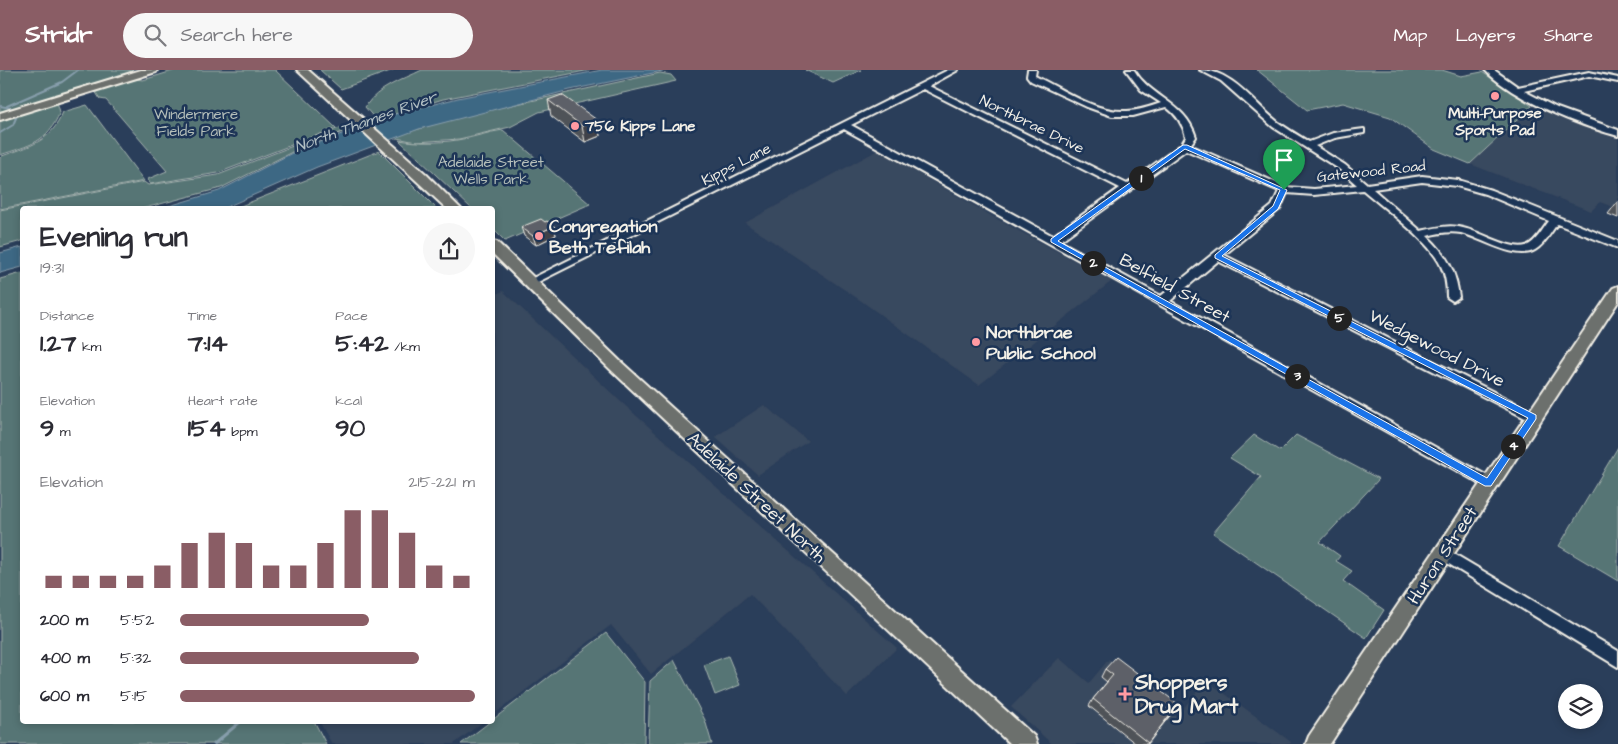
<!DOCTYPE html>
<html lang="en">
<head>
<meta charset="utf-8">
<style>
  :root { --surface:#fff; --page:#f7f7f7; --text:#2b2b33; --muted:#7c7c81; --accent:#8a5d65 }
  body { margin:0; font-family:"Architects Daughter",sans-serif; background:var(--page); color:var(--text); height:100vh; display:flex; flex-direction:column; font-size:19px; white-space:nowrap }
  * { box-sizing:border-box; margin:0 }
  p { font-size:16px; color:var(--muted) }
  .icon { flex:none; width:28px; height:28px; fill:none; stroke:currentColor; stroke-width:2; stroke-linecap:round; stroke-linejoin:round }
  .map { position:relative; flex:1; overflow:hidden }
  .panel { position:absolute; left:20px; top:136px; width:475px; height:518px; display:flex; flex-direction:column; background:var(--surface); border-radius:5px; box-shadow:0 2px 8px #0003 }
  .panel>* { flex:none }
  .buttons { position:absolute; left:1558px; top:614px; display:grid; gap:10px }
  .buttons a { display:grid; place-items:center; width:45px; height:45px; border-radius:50%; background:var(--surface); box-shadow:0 2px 8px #0003; font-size:25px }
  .pin { position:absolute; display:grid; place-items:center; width:42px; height:42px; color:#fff; margin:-51px -21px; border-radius:50% 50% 50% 0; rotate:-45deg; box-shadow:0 0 5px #0007 }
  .pin .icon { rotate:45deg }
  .km { position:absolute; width:25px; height:25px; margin:-12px; border-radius:50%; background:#222; color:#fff; font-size:14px; line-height:25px; text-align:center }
  .round { display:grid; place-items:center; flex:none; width:52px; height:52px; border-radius:26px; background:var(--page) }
  .overview { display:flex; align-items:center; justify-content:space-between; height:85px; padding:0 20px }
  h1 { font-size:28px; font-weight:700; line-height:38px }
  .metrics { display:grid; grid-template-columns:repeat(3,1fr); gap:8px; height:85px; padding:5px 20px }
  .metrics div { display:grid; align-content:center }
  .metrics b { font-size:25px; font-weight:700 }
  .metrics small { font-size:14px; font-weight:400 }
  .metrics p { font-size:14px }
  .chart { height:140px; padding:10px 20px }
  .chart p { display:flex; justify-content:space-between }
  .chart svg { width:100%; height:90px; margin-top:5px; stroke:var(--accent); stroke-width:6 }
  ul { padding:0 20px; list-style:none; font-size:16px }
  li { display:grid; grid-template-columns:80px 60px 1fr; align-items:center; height:38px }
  li i { height:12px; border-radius:6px; background:var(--accent) }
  header { display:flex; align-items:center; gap:30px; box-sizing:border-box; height:70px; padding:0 25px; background:var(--accent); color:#fff }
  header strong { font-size:24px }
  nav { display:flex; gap:28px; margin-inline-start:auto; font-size:18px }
  .search { width:350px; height:45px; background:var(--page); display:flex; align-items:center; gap:12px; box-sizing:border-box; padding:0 18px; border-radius:28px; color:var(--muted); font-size:19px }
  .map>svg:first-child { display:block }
  .built { fill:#39485e }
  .green { fill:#567574; stroke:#a5b3ae }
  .water { fill:#3e6784; stroke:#879eac }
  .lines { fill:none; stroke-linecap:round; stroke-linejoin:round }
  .stream-far1 { stroke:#879eac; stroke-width:2 }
  .stream { stroke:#879eac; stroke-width:3 }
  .minor-casing { stroke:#f4f1e8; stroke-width:4 }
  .major-casing { stroke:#f4f1e8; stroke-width:4 }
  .minor { fill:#1d3557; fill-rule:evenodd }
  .major { fill:#6c706d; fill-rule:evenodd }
  .wall { fill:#505359; stroke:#f4f1e8 }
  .shaded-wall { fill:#414348; stroke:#f4f1e8 }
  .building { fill:#5d6067; stroke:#f4f1e8 }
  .route { fill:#1a73e8; stroke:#fff; fill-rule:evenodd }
  .poi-dot { fill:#ff9aa2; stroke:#1d3557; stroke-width:2 }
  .labels { text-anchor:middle; stroke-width:5; stroke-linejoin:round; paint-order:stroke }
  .far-poi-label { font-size:15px; font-weight:bold; fill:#f4f1e8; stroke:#1d3557 }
  .far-park-label { font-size:15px; fill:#b5bfba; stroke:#1d3557 }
  .far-street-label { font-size:15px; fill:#f4f1e8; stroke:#1d3557 }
  .far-water-label { font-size:16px; font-style:italic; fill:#b4c1c5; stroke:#1d3557 }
  .poi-label { font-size:18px; font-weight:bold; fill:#f4f1e8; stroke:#1d3557; text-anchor:start }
  .street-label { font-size:18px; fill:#f4f1e8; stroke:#1d3557 }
  .near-poi-label { font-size:21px; font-weight:bold; fill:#f4f1e8; stroke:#1d3557; text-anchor:start }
</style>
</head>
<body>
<header>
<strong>Stridr</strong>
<div class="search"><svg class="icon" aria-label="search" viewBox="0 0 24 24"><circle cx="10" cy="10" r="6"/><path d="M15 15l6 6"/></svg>Search here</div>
<nav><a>Map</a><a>Layers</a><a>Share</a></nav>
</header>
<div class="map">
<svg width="1618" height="674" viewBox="0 0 1618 674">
  <rect width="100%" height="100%" fill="#2a3e5a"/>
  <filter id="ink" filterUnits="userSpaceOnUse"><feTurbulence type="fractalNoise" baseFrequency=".02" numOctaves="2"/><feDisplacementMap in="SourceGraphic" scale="10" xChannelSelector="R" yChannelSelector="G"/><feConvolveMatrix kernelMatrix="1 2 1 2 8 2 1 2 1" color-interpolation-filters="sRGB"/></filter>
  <g filter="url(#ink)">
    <g class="built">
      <path d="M 1532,36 L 1564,50 L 1618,69 L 1618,139 L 1600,132 L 1591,141 L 1470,94 Z"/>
      <path d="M 878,80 L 997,149 L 1112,211 L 979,315 L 860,230 L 745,153 Z"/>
      <path d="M 503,221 L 621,332 L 897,578 L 847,626 L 750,524 L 651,604 L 611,555 L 493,645 L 492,226 Z"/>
      <path d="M 764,335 L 808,371 L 758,405 L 715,367 Z"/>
      <path d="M 1059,588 L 1089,613 L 1109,589 L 1179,644 L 1206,610 L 1291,672 L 1290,674 L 1052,674 L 1011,637 Z"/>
      <path d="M 319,651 L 484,651 L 454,674 L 332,674 Z"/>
    </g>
    <g class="green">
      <path d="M 0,0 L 139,0 L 0,43 Z"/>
      <path d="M 176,0 L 275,0 L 336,58 L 218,103 L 150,114 L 148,109 L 167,101 L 106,30 L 100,29 L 95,21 L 135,9 L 143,10 Z"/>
      <path d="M 320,0 L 393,0 L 341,19 Z"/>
      <path d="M 422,0 L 590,0 L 443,29 L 376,50 L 365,37 C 378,17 402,10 422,0 Z"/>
      <path d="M 805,0 L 861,0 L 833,13 Z"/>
      <path d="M 1257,0 L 1442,0 L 1461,6 L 1482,2 L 1532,36 L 1470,94 L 1434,79 L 1390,47 L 1343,33 L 1307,40 Z"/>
      <path d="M 660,3 L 671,5 L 676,11 L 539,42 L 510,57 L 459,69 L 416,72 L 392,67 L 466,45 Z"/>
      <path d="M 57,32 L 60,42 C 47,73 30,75 0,85 L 0,49 Z"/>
      <path d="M 87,35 L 144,111 L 0,139 L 0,88 L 2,86 C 30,76 51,72 63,42 Z"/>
      <path d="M 342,57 L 345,61 L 296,80 L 221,118 L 141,139 L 22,139 L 22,171 L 0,177 L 0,140 L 144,112 L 148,115 L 218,105 Z"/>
      <path d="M 503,60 L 590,134 L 505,171 L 493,159 L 492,139 L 472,139 L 399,70 C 418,73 438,73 457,70 C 473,68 487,62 503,60 Z"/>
      <path d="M 379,81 L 437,139 L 233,139 Z"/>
      <path d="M 22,203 L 22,651 L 314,651 L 326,674 L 0,674 L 0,209 Z"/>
      <path d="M 1254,365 L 1280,381 L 1296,365 L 1379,409 L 1320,472 L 1340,486 L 1336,491 L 1352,501 L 1343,511 L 1384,540 L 1366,568 L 1213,463 L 1261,407 L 1230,388 Z"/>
      <path d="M 1618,377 L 1618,511 L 1559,476 Z"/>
      <path d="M 606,563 L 645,612 L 644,674 L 461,674 Z"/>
      <path d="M 728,586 L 740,615 L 715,625 L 704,595 Z"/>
      <path d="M 674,590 L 705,650 L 712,674 L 648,674 L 650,611 Z"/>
    </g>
    <g class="water">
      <path d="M 602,0 L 667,0 L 570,20 L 419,59 L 317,97 L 222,139 L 159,139 L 219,121 L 294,82 L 395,44 L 458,28 Z"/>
      <path d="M 22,177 L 22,197 L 0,203 L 0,183 Z"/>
    </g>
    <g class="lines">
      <g class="stream-far1">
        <path d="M 0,36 L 16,39"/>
        <path d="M 7,36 L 62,12 L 78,0"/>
        <path d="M 0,63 L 13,55 L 18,43"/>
      </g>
      <path class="stream" d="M 214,674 L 240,652"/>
      <g class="minor-casing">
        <g id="minor">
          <path d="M 948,0 L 958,0 L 929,16 L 1127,114 L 1182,74 L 1186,67 C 1183,54 1177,45 1166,37 L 1133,46 L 1112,46 L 1087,37 L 1031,11 L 1027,6 L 1028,0 L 1036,0 L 1035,6 L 1037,7 C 1064,20 1096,43 1127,41 C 1138,41 1149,37 1161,33 L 1141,20 L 1126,0 L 1134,0 C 1152,29 1185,32 1196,67 L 1190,75 L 1286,117 L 1314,119 L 1357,115 L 1339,99 L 1273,57 L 1221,11 L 1200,0 C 1233,0 1255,35 1279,53 C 1289,60 1299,66 1309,72 L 1333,63 L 1364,59 L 1364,63 L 1335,68 L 1315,76 L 1345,95 L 1367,114 L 1422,106 L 1458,110 L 1491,120 L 1618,171 L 1618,178 L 1557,154 C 1551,162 1544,175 1535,180 C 1516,191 1481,168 1461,163 C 1450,161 1438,163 1427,166 C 1446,184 1456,200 1459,227 L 1453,231 L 1447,227 C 1447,216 1446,206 1441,196 C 1430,171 1385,139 1363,120 L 1314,125 L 1287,123 L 1280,139 L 1224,185 L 1537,344 L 1539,347 L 1537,350 L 1533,352 L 1218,191 L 1170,231 L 1493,409 L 1495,413 L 1493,417 L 1488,418 L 844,59 L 534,214 L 530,215 L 525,212 ZM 923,19 L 1120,118 L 1053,166 L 851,55 ZM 1186,80 L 1279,121 L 1272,136 L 1161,226 L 1060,171 ZM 1422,112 L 1457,116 L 1485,124 L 1549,151 C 1543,158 1536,173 1526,176 C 1512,181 1479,161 1463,158 C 1449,154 1435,158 1421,161 L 1373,119 Z"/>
          <path d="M 1485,0 L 1494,0 L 1518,17 L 1589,2 L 1618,8 L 1618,12 L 1589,6 L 1524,21 L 1557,38 L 1618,60 L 1618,66 C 1578,55 1514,30 1485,0 Z"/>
          <path d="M 1444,478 L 1618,581 L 1618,597 L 1439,488 L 1437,484 L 1439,480 Z"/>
        </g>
      </g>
      <g class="major-casing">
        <g id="major">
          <path d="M 141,0 L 157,0 L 156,2 L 0,50 L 0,43 Z"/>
          <path d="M 297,0 L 308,0 L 426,104 L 461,139 L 447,139 Z"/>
          <path d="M 492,171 L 497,172 L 620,291 L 1034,666 L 1037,674 L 1010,674 L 610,299 L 492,183 Z"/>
          <path d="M 1618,216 L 1618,232 L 1330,674 L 1306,674 L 1309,666 L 1613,218 Z"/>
        </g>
      </g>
      <use href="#minor" class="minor"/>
      <use href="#major" class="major"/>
    </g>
    <g class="wall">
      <path d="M 548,30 L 597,50 L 600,66 L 585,72 L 551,46 Z"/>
      <path d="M 1618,131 L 1618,148 L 1608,144 Z"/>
      <path d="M 545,152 L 554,156 L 556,165 L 536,175 L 524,166 L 521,157 Z"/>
      <path d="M 1105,599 L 1178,634 L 1148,674 L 1136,674 L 1089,636 L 1093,629 L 1107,612 L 1101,607 Z"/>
    </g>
    <g class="shaded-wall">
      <path d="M 597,50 L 600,66 L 585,72 L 582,56 Z"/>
      <path d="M 554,156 L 556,165 L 536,175 L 533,166 Z"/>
      <path d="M 1178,634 L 1173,642 L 1147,674 L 1148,673 Z"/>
    </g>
    <g class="building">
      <path d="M 562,25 L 597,50 L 582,56 L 548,30 Z"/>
      <path d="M 541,149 L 545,152 L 547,151 L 554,156 L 533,166 L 521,157 Z"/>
      <path d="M 1116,587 L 1178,634 L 1148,673 L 1093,629 L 1113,605 L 1105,599 Z"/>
    </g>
  </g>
  <path class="route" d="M 1183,75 L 1187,75 L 1287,120 L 1278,139 L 1222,186 L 1536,345 L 1536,349 L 1491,416 L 1485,416 L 1051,172 L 1051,169 ZM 1185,79 L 1280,120 L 1273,136 L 1215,185 L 1215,188 L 1528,348 L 1487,408 L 1058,171 Z"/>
  <g class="poi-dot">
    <circle cx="1495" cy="26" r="5"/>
    <circle cx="575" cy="56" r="5"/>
    <circle cx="539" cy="166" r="5"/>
    <circle cx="976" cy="272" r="5"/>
    <path d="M1122.5 616.5h5v5h5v5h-5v5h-5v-5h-5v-5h5z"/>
  </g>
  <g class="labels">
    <g class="far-poi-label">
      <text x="1495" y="48">Multi-Purpose<tspan x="1495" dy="17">Sports Pad</tspan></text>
      <text x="585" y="61" text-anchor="start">756 Kipps Lane</text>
    </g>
    <g class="far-park-label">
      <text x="196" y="49">Windermere<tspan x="196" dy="17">Fields Park</tspan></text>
      <text x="491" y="97">Adelaide Street<tspan x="491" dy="17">Wells Park</tspan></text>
    </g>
    <g class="far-street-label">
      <text transform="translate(1032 54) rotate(26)" y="5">Northbrae Drive</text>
      <text transform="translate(736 94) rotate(-27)" y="5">Kipps Lane</text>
      <text transform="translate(1371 101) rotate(-6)" y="5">Gatewood Road</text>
    </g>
    <g class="far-water-label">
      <text transform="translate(365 51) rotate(-20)" y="6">North Thames River</text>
    </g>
    <g class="poi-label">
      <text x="549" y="162">Congregation<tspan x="549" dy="21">Beth Tefilah</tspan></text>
      <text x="986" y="268">Northbrae<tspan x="986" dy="21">Public School</tspan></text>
    </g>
    <g class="street-label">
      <text transform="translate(1175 218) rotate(29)" y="6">Belfield Street</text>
      <text transform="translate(1437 278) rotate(27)" y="6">Wedgewood Drive</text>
      <text transform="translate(757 427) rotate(43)" y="6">Adelaide Street North</text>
      <text transform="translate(1442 485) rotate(-57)" y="6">Huron Street</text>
    </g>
    <g class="near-poi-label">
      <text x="1135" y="619">Shoppers<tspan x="1135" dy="24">Drug Mart</tspan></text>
    </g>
  </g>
</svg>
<div class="buttons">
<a><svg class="icon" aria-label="layers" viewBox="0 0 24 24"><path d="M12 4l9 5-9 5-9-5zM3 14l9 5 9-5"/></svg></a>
</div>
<div class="pin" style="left:1284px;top:120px;background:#1e9e55"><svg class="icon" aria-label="arrive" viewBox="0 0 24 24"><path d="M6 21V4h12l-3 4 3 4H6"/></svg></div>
<b class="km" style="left:1141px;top:108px">1</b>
<b class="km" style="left:1093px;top:193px">2</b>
<b class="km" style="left:1297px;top:306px">3</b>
<b class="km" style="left:1513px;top:376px">4</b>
<b class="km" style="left:1339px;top:248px">5</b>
<section class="panel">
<div class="overview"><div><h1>Evening run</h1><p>19:31</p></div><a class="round"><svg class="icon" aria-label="share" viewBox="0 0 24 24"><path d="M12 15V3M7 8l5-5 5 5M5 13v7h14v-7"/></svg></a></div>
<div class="metrics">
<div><p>Distance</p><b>1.27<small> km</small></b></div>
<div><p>Time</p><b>7:14</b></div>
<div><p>Pace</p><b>5:42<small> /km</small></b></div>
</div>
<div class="metrics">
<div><p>Elevation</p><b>9<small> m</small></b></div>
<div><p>Heart rate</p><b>154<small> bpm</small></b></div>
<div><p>kcal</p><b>90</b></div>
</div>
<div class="chart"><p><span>Elevation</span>215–221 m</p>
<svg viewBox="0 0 160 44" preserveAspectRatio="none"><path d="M5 44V38M15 44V38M25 44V38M35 44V38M45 44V33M55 44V22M65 44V17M75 44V22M85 44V33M95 44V33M105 44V22M115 44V6M125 44V6M135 44V17M145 44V33M155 44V38"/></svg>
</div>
<ul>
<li><b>200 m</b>5:52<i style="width:64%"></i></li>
<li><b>400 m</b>5:32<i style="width:81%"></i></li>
<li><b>600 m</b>5:15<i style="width:100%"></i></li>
</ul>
</section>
</div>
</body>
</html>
